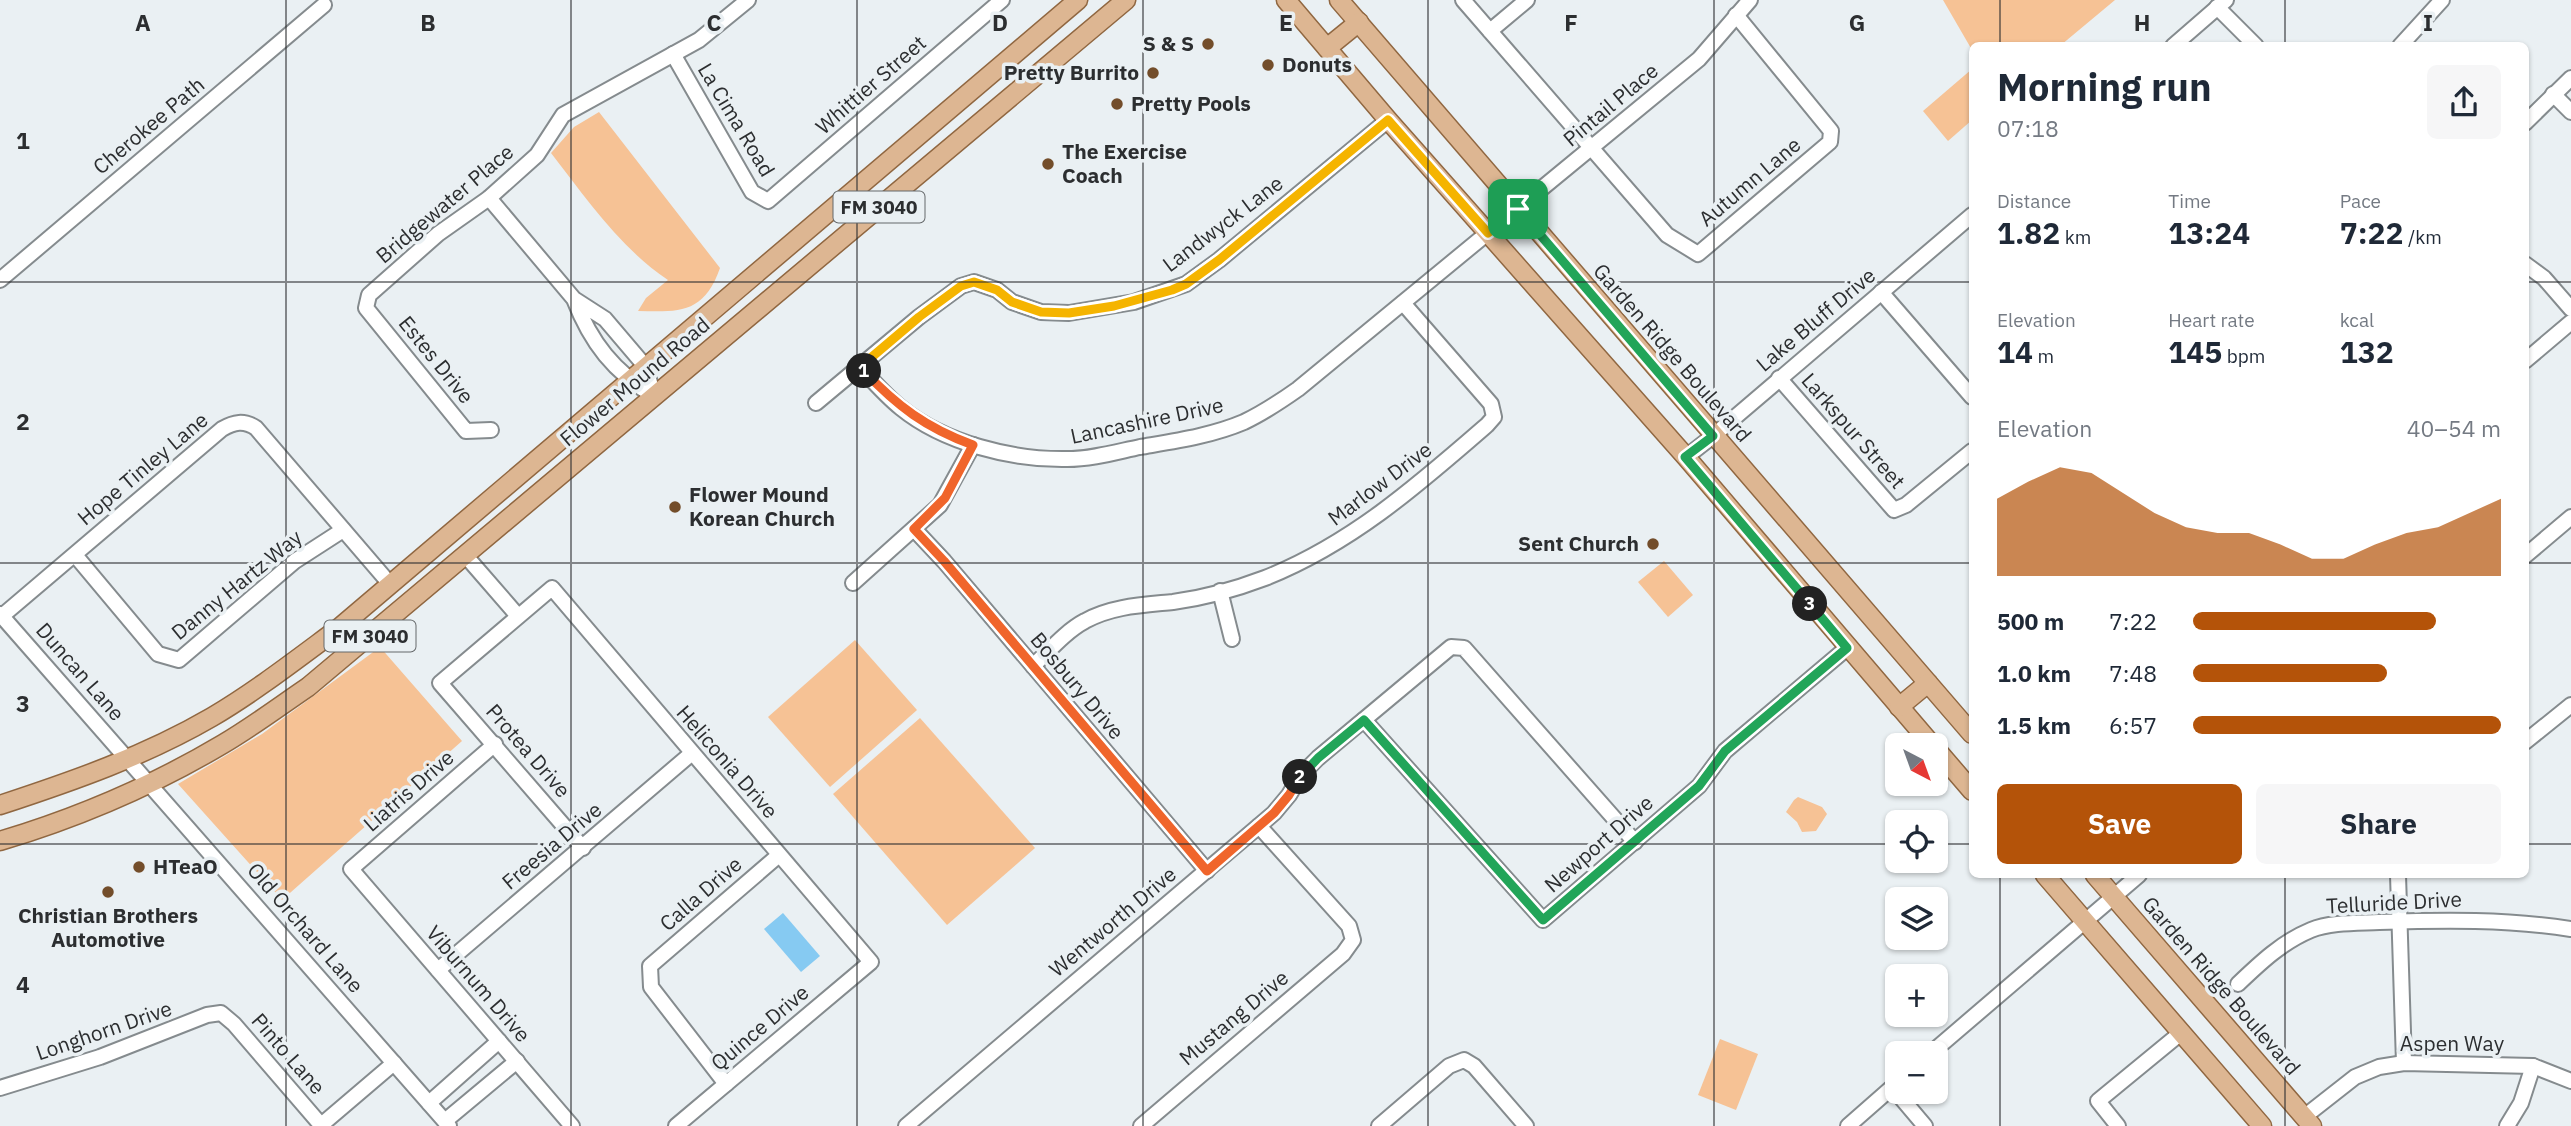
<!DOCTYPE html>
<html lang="en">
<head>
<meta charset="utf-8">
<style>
  :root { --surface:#fff; --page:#f6f6f7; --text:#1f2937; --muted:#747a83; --accent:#b45309 }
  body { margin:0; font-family:"IBM Plex Sans",sans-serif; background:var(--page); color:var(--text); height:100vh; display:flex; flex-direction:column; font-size:26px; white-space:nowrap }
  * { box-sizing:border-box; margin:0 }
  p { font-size:23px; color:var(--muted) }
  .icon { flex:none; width:38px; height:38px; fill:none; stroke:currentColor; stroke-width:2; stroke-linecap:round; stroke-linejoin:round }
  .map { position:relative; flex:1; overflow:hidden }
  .drawer { position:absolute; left:1969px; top:42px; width:560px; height:836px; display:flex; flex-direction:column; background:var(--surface); border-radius:10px; box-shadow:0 2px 5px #0004 }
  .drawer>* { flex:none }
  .needle { width:46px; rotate:139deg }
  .buttons { position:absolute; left:1885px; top:733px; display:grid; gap:14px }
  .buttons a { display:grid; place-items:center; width:63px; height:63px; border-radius:10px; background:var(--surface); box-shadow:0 2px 5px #0004; font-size:35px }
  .pin { position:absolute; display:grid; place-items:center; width:60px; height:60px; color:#fff; margin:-30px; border-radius:14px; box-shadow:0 4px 10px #0006 }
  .km { position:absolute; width:35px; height:35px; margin:-18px; border-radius:50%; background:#222; color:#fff; font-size:19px; line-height:35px; text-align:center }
  .round { display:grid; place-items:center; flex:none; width:74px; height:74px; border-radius:10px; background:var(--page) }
  .overview { display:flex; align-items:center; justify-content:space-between; height:119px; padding:0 28px }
  h1 { font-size:38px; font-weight:800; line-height:52px }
  .figures { display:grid; grid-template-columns:repeat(3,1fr); gap:10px; height:119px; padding:7px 28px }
  .figures div { display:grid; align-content:center }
  .figures b { font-size:30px; font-weight:800 }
  .figures small { font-size:19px; font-weight:400 }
  .figures p { font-size:19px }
  .chart { height:196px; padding:14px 28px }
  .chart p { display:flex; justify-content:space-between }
  .chart svg { width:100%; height:126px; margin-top:7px; fill:var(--accent); opacity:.7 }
  .button { display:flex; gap:14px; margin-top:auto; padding:14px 28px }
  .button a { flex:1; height:80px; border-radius:10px; background:var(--accent); color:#fff; font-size:28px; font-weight:800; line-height:80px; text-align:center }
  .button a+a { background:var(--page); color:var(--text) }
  ul { padding:0 28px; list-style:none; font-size:23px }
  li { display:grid; grid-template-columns:112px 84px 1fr; align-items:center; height:52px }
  li i { height:18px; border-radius:9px; background:var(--accent) }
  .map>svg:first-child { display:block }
  .green { fill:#f6c295 }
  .water { fill:#86caf2 }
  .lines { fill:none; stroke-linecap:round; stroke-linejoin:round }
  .minor-casing { stroke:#858b8e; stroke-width:18 }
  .major-casing { stroke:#906741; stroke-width:21 }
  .minor { stroke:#fff; stroke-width:14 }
  .major { stroke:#ddb692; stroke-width:18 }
  .split-1-casing { stroke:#fff; stroke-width:14 }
  .split-2-casing { stroke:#fff; stroke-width:14 }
  .split-3-casing { stroke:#fff; stroke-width:14 }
  .split-4-casing { stroke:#fff; stroke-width:14 }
  .split-1 { stroke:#f5b400; stroke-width:9 }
  .split-2 { stroke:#f0652b; stroke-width:9 }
  .split-3 { stroke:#22a559; stroke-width:9 }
  .split-4 { stroke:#22a559; stroke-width:9 }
  .grid { fill:none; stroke:#2c2e30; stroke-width:2; stroke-opacity:0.55 }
  .poi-dot { fill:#734d2a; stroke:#eaf0f3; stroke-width:2.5 }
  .labels { text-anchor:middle; stroke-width:7; stroke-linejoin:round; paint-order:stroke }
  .shield { fill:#eaf0f3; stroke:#65686a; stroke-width:2 }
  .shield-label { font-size:19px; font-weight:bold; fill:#2c2e30 }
  .poi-label { font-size:21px; font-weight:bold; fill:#2c2e30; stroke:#eaf0f3; text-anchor:start }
  .street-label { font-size:21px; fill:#2c2e30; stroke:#eaf0f3 }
  .grid-label { font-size:23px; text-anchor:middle; font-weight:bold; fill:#2c2e30; stroke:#eaf0f3; stroke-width:7; stroke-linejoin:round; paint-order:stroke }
</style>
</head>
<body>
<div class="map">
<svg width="2571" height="1126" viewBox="0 0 2571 1126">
  <rect width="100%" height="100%" fill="#eaf0f3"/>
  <g class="green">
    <path d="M 1943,0 L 2115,0 L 2061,45 L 1972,46 L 1972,50 Z"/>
    <path d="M 1972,69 L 1972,120 L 1948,141 L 1923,111 Z"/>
    <path d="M 599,112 L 720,268 C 704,314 679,312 638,311 L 646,298 L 668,280 C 620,248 586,198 551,153 L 574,127 Z"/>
    <path d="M 1664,561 L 1693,595 L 1668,617 L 1638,582 Z"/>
    <path d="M 855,640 L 917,710 L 830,787 L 768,717 Z"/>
    <path d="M 380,647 L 462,741 L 282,900 L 178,784 L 262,734 Z"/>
    <path d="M 920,718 L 1035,848 L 947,925 L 833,794 Z"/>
    <path d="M 1798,797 L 1822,807 L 1827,814 L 1816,831 L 1802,832 L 1797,822 L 1786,812 L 1794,800 Z"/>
    <path d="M 1720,1039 L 1758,1054 L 1736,1110 L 1698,1095 Z"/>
  </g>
  <path class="water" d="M 783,913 L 820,956 L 801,972 L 764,929 Z"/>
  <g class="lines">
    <g class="minor-casing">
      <g id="minor">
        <path d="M 1463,0 L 1667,235 L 1698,254 L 1830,142 L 1831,131 L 1736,15"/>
        <path d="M 2217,7 L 2256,46"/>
        <path d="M 1490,31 L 1527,0"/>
        <path d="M 2173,46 L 2226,0"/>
        <path d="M 2400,46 L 2442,0"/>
        <path d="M 673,54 L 752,192 L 768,201 L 1002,0"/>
        <path d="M 2553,94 L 2571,112"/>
        <path d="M 2525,123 L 2571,78"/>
        <path d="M 489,198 L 574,299 L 605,319 L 645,366 L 654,396 C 614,372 591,343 574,299"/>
        <path d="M 2525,264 L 2544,278 L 2571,309"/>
        <path d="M 0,280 L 324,5"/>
        <path d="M 1881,292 L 1972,397"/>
        <path d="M 2525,361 L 2571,322"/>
        <path d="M 860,367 C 873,381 886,396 901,408 C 944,443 1012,460 1067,459 C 1092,459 1116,452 1140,447 C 1175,441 1211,436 1244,422 C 1263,413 1281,401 1298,389 L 1699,59 L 1750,0"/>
        <path d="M 1779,378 L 1894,510 L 1906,505 L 1972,451"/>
        <path d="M 816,403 L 919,317 L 961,286 L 974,282 L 997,290 L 1012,302 L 1041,312 L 1069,313 L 1134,302 L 1186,284 L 1219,260 L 1388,120"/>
        <path d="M 491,430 L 466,431 L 366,308 L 369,295 L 438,234 L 489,198 L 537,155 L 563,115 L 699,40 L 748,0"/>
        <path d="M 1686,457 L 1713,436 L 1972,215"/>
        <path d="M 914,529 L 944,561 L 1207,871"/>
        <path d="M 75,555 L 158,654 L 179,660 L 295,561 L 343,530"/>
        <path d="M 465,555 L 518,616"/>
        <path d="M 2525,556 L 2571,517"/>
        <path d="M 853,583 L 940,505 L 973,445"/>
        <path d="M 1220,591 L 1232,639"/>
        <path d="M 0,614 L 449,1126"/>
        <path d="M 2,616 L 222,429 C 234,422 244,420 256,428 L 390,584"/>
        <path d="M 1033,666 C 1049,651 1066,631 1085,621 C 1112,606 1143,605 1173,602 C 1203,598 1236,589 1265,578 C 1351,544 1418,485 1487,425 L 1494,417 L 1491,404 L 1403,303"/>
        <path d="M 1364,720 L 1543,920 L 1699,786 L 1725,751 L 1847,648"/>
        <path d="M 2525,742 L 2571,705"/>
        <path d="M 495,744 L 351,869 L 572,1126"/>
        <path d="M 583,848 L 440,683 L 552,588 L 871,962 L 676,1126"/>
        <path d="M 2398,875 L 2404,1063"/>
        <path d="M 438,970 L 692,753"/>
        <path d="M 2238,984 C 2260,963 2282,942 2311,930 C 2330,922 2358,923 2379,922 C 2444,920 2507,919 2571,929"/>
        <path d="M 1930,1054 L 2139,875"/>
        <path d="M 726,1084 L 651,987 L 650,966 L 779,855"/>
        <path d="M 1892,1087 L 1925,1126"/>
        <path d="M 0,1088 L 100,1057 L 207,1015 L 221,1013 L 234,1024 L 321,1125"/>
        <path d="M 429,1103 L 499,1041"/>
        <path d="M 2304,1117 L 2355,1077 L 2379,1067 L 2404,1063 L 2533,1066 L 2571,1081"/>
        <path d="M 445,1121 L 517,1061"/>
        <path d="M 320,1126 L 394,1063"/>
        <path d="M 906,1126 L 1274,813 L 1289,795 L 1301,775 L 1318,758 L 1451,647 L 1464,648 L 1635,842"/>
        <path d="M 1141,1126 L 1343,954 L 1353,940 L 1349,926 L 1259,826"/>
        <path d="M 1379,1126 L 1449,1066 L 1464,1060 L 1474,1066 L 1526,1126"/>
        <path d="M 1848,1126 L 1897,1083"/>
        <path d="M 2118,1126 L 2098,1101 L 2182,1032"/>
        <path d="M 2507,1126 L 2521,1103 L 2533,1066"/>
      </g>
    </g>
    <g class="major-casing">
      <g id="major">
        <path d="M 1286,0 L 1388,120 L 1686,457 L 1933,746"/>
        <path d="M 1339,0 L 1972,734"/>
        <path d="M 1327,48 L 1359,22"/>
        <path d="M 1899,707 L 1928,683"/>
        <path d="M 1936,749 L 1972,791"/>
        <path d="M 0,805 C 73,781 145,756 212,717 C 256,691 297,659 339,628 L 1078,0"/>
        <path d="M 0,841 C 77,818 154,785 223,744 C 252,727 280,706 308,687 L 1126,0"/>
        <path d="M 2045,875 L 2262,1126"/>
        <path d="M 2095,875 L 2312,1126"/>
      </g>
    </g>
    <use href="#minor" class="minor"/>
    <use href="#major" class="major"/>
  </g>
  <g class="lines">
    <g class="split-1-casing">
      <path id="split-1" d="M 864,371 L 860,367 L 919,317 L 961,286 L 974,282 L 997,290 L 1012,302 L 1041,312 L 1069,313 L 1114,306 L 1172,290 L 1186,284 L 1219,260 L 1388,120 L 1488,233 L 1518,209"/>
    </g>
    <g class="split-2-casing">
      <path id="split-2" d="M 864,371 C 897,406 926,428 973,445 L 945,498 L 914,529 L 944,561 L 1207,871 L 1274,813 L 1289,795 L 1300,777"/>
    </g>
    <g class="split-3-casing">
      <path id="split-3" d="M 1300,777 L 1318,758 L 1364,720 L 1543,920 L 1699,786 L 1725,751 L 1847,648 L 1810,604"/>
    </g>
    <g class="split-4-casing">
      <path id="split-4" d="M 1518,209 L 1713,436 L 1685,457 L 1810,604"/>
    </g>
    <use href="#split-1" class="split-1"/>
    <use href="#split-2" class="split-2"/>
    <use href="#split-3" class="split-3"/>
    <use href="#split-4" class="split-4"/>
  </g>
  <path class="grid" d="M 286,0 L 286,1126M 571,0 L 571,1126M 857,0 L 857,1126M 1143,0 L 1143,1126M 1428,0 L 1428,1126M 1714,0 L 1714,1126M 2000,0 L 2000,46M 2285,0 L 2285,46M 0,282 L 1972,282M 2525,282 L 2571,282M 0,563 L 1972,563M 2525,563 L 2571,563M 0,844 L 1897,844M 1936,844 L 1972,844M 2525,844 L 2571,844M 2000,875 L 2000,1126M 2285,875 L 2285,1126"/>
  <g class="poi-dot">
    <circle cx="1208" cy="44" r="7"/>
    <circle cx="1268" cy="65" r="7"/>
    <circle cx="1153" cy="73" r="7"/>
    <circle cx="1117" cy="104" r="7"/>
    <circle cx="1048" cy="164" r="7"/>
    <circle cx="675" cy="507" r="7"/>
    <circle cx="1653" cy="544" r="7"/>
    <circle cx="139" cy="867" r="7"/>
    <circle cx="108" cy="892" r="7"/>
  </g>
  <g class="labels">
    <g class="shield">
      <rect x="833.5" y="191.5" width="91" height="31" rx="5"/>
      <rect x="324.5" y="620.5" width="91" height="31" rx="5"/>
    </g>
    <g class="shield-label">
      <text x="879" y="214">FM 3040</text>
      <text x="370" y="643">FM 3040</text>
    </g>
    <g class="poi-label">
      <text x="1194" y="51" text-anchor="end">S &amp; S</text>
      <text x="1282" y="72">Donuts</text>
      <text x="1139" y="80" text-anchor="end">Pretty Burrito</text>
      <text x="1131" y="111">Pretty Pools</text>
      <text x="1062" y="159">The Exercise<tspan x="1062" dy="24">Coach</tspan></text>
      <text x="689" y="502">Flower Mound<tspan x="689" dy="24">Korean Church</tspan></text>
      <text x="1639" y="551" text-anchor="end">Sent Church</text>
      <text x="153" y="874">HTeaO</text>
      <text x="108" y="923" text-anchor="middle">Christian Brothers<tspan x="108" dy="24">Automotive</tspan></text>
    </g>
    <g class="street-label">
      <text transform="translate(871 85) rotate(-41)" y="7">Whittier Street</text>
      <text transform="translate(1611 105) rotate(-40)" y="7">Pintail Place</text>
      <text transform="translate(736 120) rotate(59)" y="7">La Cima Road</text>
      <text transform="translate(149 126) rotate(-40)" y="7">Cherokee Path</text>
      <text transform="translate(1750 182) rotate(-40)" y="7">Autumn Lane</text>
      <text transform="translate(445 204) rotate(-40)" y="7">Bridgewater Place</text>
      <text transform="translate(1223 224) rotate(-37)" y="7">Landwyck Lane</text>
      <text transform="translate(1816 320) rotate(-40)" y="7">Lake Bluff Drive</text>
      <text transform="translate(1672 353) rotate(49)" y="7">Garden Ridge Boulevard</text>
      <text transform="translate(436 360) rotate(51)" y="7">Estes Drive</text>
      <text transform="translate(635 382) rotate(-40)" y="7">Flower Mound Road</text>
      <text transform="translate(1147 421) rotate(-12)" y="7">Lancashire Drive</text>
      <text transform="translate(1853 431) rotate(49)" y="7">Larkspur Street</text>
      <text transform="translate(143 469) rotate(-40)" y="7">Hope Tinley Lane</text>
      <text transform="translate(1380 484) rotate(-37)" y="7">Marlow Drive</text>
      <text transform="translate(237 585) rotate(-39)" y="7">Danny Hartz Way</text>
      <text transform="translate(80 672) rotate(49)" y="7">Duncan Lane</text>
      <text transform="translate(1077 686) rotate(50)" y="7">Bosbury Drive</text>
      <text transform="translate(528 751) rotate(49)" y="7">Protea Drive</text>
      <text transform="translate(727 762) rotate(49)" y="7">Heliconia Drive</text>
      <text transform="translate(409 791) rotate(-41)" y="7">Liatris Drive</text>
      <text transform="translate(1599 844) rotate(-41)" y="7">Newport Drive</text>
      <text transform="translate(552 846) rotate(-40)" y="7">Freesia Drive</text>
      <text transform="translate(701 894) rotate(-41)" y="7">Calla Drive</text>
      <text transform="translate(2394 903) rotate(-3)" y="7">Telluride Drive</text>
      <text transform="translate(1113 922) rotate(-40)" y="7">Wentworth Drive</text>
      <text transform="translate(305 928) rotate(49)" y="7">Old Orchard Lane</text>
      <text transform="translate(478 984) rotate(49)" y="7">Viburnum Drive</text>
      <text transform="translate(2221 986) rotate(49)" y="7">Garden Ridge Boulevard</text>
      <text transform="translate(1234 1018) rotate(-40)" y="7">Mustang Drive</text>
      <text transform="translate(760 1028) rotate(-40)" y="7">Quince Drive</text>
      <text transform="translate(104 1031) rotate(-19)" y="7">Longhorn Drive</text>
      <text x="2452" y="1051">Aspen Way</text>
      <text transform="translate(288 1054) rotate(49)" y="7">Pinto Lane</text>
    </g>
  </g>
  <g class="grid-label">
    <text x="143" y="31">A</text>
    <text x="428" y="31">B</text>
    <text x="714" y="31">C</text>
    <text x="1000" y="31">D</text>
    <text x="1286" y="31">E</text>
    <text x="1571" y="31">F</text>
    <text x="1857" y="31">G</text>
    <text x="2142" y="31">H</text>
    <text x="2428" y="31">I</text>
    <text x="23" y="149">1</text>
    <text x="23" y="430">2</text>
    <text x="23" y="712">3</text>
    <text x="23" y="993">4</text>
  </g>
</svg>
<div class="buttons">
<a><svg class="needle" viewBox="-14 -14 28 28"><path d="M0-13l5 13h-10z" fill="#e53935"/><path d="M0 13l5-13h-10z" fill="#747a83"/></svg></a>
<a><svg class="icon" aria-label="locate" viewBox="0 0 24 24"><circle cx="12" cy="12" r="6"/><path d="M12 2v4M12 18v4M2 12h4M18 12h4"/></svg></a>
<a><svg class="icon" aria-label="layers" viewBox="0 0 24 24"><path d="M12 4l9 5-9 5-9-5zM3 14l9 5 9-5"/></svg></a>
<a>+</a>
<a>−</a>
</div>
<div class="pin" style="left:1518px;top:209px;background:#1e9e55"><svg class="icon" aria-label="arrive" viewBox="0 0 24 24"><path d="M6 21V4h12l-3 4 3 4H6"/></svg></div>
<b class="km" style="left:864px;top:371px">1</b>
<b class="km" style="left:1300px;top:777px">2</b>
<b class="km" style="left:1810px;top:604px">3</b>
<section class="drawer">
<div class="overview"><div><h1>Morning run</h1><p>07:18</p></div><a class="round"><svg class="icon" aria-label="share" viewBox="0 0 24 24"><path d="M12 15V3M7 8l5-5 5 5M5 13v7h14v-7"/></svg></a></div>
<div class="figures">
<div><p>Distance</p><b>1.82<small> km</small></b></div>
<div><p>Time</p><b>13:24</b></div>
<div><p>Pace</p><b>7:22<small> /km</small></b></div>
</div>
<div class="figures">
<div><p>Elevation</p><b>14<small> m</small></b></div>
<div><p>Heart rate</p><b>145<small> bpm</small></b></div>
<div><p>kcal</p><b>132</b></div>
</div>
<div class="chart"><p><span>Elevation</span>40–54 m</p>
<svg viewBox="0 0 160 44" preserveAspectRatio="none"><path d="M0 44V17L10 11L20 6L30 8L40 15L50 22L60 27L70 29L80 29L90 33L100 38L110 38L120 33L130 29L140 27L150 22L160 17V44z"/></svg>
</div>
<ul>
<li><b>500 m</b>7:22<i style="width:79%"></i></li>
<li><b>1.0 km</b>7:48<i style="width:63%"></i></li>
<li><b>1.5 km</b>6:57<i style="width:100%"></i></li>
</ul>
<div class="button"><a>Save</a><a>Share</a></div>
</section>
</div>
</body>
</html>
